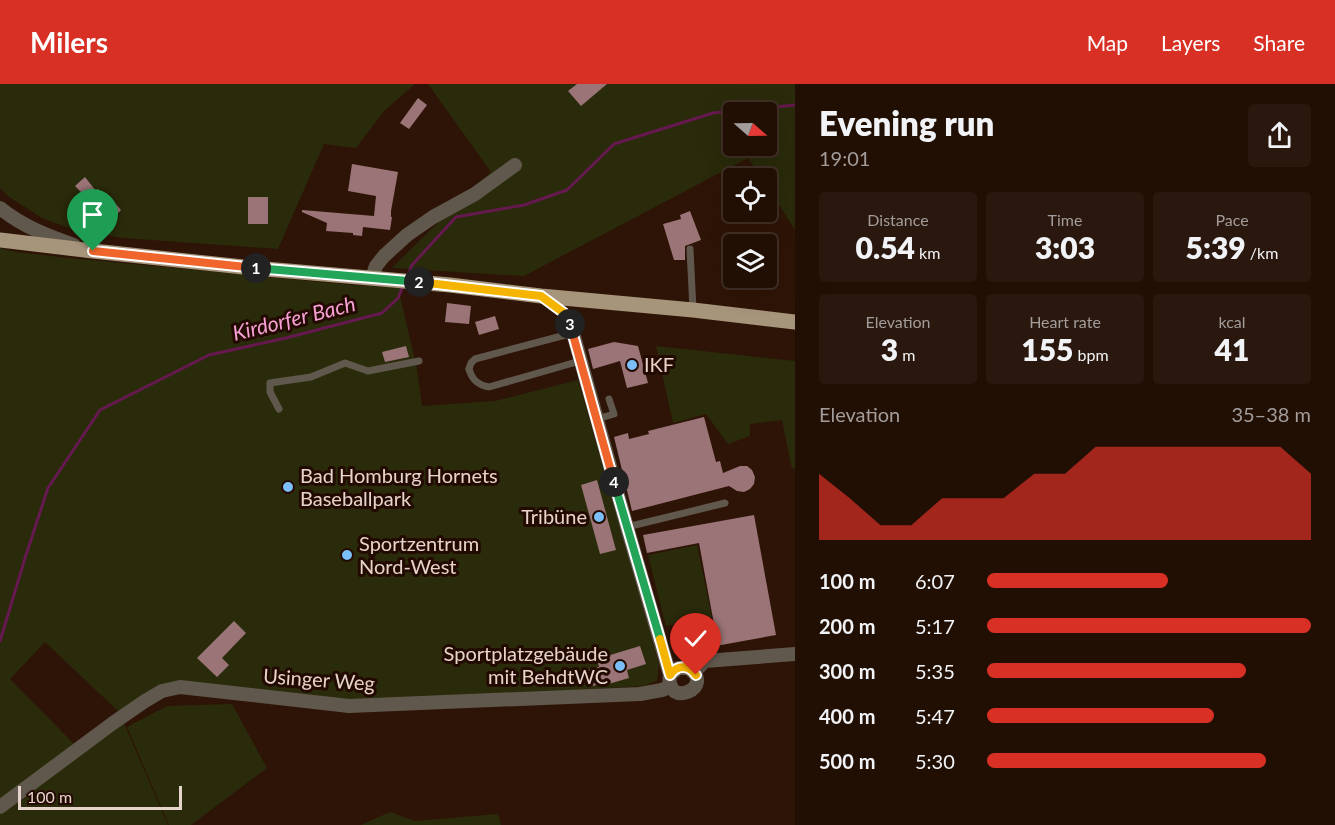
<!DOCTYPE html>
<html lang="en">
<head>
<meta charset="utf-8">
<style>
  :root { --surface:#220f04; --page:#2a180e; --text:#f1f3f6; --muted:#a29c9a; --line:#3f2f26; --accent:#d93025 }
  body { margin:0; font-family:Lato,sans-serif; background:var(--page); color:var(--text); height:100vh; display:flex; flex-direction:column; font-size:22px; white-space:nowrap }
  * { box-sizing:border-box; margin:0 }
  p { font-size:20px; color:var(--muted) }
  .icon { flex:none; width:33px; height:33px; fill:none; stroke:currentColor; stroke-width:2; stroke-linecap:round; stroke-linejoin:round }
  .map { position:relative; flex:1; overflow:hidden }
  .sheet { display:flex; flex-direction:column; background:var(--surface); width:540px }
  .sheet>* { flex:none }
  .needle { width:39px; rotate:110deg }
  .buttons { position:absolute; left:723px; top:18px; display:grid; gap:12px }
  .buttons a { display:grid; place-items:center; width:54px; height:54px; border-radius:6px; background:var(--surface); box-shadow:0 6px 24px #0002,0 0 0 2px var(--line); font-size:30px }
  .scale { position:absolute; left:18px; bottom:15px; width:164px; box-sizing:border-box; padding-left:6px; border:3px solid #e6d3cb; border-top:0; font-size:16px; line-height:21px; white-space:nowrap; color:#e6d3cb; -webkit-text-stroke:4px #230a01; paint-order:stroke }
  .pin { position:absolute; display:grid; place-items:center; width:51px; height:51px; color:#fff; margin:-62px -26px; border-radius:50% 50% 50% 0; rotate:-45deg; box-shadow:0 0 6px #0007 }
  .pin .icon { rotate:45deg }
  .km { position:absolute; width:30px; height:30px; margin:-15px; border-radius:50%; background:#222; color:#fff; font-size:16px; line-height:30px; text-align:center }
  .round { display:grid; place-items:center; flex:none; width:63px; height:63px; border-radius:6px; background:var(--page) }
  .summary { display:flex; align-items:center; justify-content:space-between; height:102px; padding:0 24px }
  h1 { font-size:33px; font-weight:800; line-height:45px }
  .metrics { display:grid; grid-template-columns:repeat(3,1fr); gap:9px; height:102px; padding:6px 24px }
  .metrics div { display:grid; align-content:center; border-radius:6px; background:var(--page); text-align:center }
  .metrics b { font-size:30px; font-weight:800 }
  .metrics small { font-size:16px; font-weight:400 }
  .metrics p { font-size:16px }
  .chart { height:168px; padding:12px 24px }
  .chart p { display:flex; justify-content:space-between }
  .chart svg { width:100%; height:108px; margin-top:6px; fill:var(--accent); opacity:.7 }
  ul { padding:0 24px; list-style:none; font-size:20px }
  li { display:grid; grid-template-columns:96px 72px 1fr; align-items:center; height:45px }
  li i { height:15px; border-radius:8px; background:var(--accent) }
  header { display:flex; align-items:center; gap:36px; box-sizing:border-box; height:84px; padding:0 30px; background:var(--accent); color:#fff }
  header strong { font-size:28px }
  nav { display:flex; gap:33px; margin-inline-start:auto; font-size:21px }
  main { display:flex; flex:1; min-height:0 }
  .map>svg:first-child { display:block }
  .green { fill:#2a2b0b; fill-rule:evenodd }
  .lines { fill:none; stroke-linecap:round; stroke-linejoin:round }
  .stream { stroke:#66194f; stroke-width:3 }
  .building { fill:#9b7477 }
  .service { stroke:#60584c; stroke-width:7 }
  .minor { stroke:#60584c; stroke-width:14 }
  .primary { stroke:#a6957b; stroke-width:15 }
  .split-1-casing { stroke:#fff; stroke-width:12 }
  .split-2-casing { stroke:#fff; stroke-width:12 }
  .split-3-casing { stroke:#fff; stroke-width:12 }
  .split-4-casing { stroke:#fff; stroke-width:12 }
  .split-5-casing { stroke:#fff; stroke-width:12 }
  .split-6-casing { stroke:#fff; stroke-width:12 }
  .split-1 { stroke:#f0652b; stroke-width:8 }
  .split-2 { stroke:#22a559; stroke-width:8 }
  .split-3 { stroke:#f5b400; stroke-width:8 }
  .split-4 { stroke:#f0652b; stroke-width:8 }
  .split-5 { stroke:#22a559; stroke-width:8 }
  .split-6 { stroke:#f5b400; stroke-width:8 }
  .poi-dot { fill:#7abff8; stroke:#230a01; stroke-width:2 }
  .labels { text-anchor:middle; stroke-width:6; stroke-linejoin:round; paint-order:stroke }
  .poi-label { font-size:20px; fill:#e6d3cb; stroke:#230a01; text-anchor:start }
  .street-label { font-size:20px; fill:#e6d3cb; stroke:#230a01 }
  .water-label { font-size:21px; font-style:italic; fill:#f8a0d7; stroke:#230a01 }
</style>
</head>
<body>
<header>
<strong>Milers</strong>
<nav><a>Map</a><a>Layers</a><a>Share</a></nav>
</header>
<main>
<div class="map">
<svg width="795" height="741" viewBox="0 0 795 741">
  <rect width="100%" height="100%" fill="#2e1406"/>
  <g class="green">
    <path d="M 0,0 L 415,0 L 384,27 L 356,64 L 324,60 L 278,165 L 124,154 L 77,147 L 42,134 L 8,112 L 0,104 Z"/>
    <path d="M 428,0 L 795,0 L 795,146 L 767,102 L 766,94 L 762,94 L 748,74 L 524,192 L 392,184 L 474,103 L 491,88 ZM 734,28 L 766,28 L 766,62 L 734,62 Z"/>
    <path d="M 0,164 L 16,168 L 69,174 L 352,201 L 401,204 L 400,212 L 417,285 L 422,322 L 495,317 L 578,296 L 659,580 L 657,597 L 643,602 L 444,614 L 325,616 L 185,601 L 120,630 L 168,741 L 0,741 ZM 45,558 L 120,629 L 76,662 L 10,595 Z"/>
    <path d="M 656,262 L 795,277 L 795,384 L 792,385 L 782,336 L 750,340 L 750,352 L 728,360 L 706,330 L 673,339 Z"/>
    <path d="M 697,461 L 712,533 L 666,542 L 648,471 Z"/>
    <path d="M 232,620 L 267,684 L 191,741 L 169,741 L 127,643 L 167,622 Z"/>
    <path d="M 390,728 L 415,737 L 498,730 L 501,741 L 361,741 Z"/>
  </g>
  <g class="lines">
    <g class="stream">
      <path d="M 407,194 L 412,181 L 456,133 L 524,121 L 567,106 L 614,60 L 713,29 L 795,21"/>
      <path d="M 0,557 L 26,471 L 48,404 L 100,326 L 209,271 L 286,254 L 382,229 L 398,214 L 403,202"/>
    </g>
  </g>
  <g class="building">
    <path d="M 577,0 L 607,0 L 581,22 L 568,7 Z"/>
    <path d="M 418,14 L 427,21 L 409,45 L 400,39 Z"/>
    <path d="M 352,80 L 398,88 L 391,127 L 391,133 L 392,133 L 390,146 L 363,143 L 362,152 L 353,151 L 353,149 L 326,147 L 327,139 L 302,128 L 302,126 L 374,132 L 376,112 L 348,107 Z"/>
    <path d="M 85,93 L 96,107 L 98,105 L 106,114 L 109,112 L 121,126 L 112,135 L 104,127 L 101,129 L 85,110 L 84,111 L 75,102 Z"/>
    <rect x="248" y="113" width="20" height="27"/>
    <path d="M 690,127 L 701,156 L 685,162 L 685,176 L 674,176 L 663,140 L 681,135 L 680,131 Z"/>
    <path d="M 447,219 L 471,222 L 469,240 L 445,238 Z"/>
    <path d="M 495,232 L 499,245 L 479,251 L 475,238 Z"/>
    <path d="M 614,258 L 638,262 L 648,299 L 627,304 L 620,277 L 593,285 L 588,265 Z"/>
    <path d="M 406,262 L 409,273 L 385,278 L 382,268 Z"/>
    <path d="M 704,333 L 716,378 L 720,377 L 723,389 L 740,382 L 747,382 L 752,386 L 755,393 L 754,400 L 750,405 L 744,408 L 737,407 L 729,402 L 632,427 L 614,353 L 628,349 L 629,355 L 649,350 L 648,347 Z"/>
    <path d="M 597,396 L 616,466 L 600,470 L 581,401 Z"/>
    <path d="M 754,431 L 776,551 L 688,567 L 684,545 L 714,540 L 699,459 L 647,469 L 643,451 Z"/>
    <path d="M 234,537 L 246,549 L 222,574 L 229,581 L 217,593 L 197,574 Z"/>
    <path d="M 640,562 L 646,580 L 627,586 L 629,594 L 605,601 L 604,599 L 589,603 L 584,587 L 599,583 L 597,575 Z"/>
  </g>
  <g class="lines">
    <g class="service">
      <path d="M 690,165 L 693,226"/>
      <path d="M 469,285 L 471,279 L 475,275 L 573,249 L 564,229 L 545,215"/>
      <path d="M 469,285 C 472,296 478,301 489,303 L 580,277"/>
      <path d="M 279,325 L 270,308 L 270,299 L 311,293 L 345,279 L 368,287 L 419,277"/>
      <path d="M 597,335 L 614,330 L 609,315"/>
      <path d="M 627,443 L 725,419"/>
    </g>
    <g class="minor">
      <path d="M 0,124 C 22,142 48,152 74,161"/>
      <path d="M 372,194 L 376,182 L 384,172 L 407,151 L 433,133 L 475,110 L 515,81"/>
      <path d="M 573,249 L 627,443 L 670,591 C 664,626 718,603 688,584 L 678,584 L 670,591"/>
      <path d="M 694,588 L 705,577 L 795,570"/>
      <path d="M 0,723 L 113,639 L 145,617 L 162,607 L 180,603 L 349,622 L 640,610 L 662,606 L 671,602"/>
    </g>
    <path class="primary" d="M 0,156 L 93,167 L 243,183 L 450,201 L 541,212 L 693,226 L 795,238"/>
  </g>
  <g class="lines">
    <g class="split-1-casing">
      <path id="split-1" d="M 93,167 L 256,184"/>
    </g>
    <g class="split-2-casing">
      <path id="split-2" d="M 256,184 L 419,198"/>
    </g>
    <g class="split-3-casing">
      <path id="split-3" d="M 419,198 L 541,212 L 564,229 L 570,240"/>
    </g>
    <g class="split-4-casing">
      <path id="split-4" d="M 570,240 L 614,398"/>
    </g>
    <g class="split-5-casing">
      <path id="split-5" d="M 614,398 L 660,555"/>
    </g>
    <g class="split-6-casing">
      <path id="split-6" d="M 660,555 L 670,591 C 677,581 688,580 696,591"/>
    </g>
    <use href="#split-1" class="split-1"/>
    <use href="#split-2" class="split-2"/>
    <use href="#split-3" class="split-3"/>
    <use href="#split-4" class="split-4"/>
    <use href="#split-5" class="split-5"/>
    <use href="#split-6" class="split-6"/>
  </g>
  <g class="poi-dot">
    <circle cx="632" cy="281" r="6"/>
    <circle cx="288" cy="403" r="6"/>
    <circle cx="599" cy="433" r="6"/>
    <circle cx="347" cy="471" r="6"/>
    <circle cx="620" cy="582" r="6"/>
  </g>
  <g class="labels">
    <g class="poi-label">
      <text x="644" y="288">IKF</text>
      <text x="300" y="399">Bad Homburg Hornets<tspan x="300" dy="23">Baseballpark</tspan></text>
      <text x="587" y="440" text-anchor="end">Tribüne</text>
      <text x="359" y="467">Sportzentrum<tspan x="359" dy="23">Nord-West</tspan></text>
      <text x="608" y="577" text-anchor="end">Sportplatzgebäude<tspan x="608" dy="23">mit BehdtWC</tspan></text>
    </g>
    <g class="street-label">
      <text transform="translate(319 596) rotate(4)" y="7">Usinger Weg</text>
    </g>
    <g class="water-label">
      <text transform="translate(294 235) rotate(-14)" y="7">Kirdorfer Bach</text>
    </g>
  </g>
</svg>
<div class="buttons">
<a><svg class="needle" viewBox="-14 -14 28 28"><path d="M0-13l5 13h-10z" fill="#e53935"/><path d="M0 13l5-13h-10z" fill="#a29c9a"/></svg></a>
<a><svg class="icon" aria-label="locate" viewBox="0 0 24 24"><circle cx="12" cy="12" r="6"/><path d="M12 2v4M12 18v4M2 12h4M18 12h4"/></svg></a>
<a><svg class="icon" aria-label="layers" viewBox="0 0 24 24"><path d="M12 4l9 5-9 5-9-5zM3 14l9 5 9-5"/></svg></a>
</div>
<div class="scale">100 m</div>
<div class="pin" style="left:93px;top:167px;background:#1e9e55"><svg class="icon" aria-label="arrive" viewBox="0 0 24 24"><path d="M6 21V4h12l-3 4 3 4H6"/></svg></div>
<div class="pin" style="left:696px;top:591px;background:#d93025"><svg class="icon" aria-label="check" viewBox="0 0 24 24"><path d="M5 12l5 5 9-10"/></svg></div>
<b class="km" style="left:256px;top:184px">1</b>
<b class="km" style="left:419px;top:198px">2</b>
<b class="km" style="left:570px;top:240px">3</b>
<b class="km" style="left:614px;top:398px">4</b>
</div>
<section class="sheet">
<div class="summary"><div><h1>Evening run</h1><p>19:01</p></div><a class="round"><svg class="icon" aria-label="share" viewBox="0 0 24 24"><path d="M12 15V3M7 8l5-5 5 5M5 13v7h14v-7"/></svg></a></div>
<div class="metrics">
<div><p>Distance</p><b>0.54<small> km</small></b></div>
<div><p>Time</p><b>3:03</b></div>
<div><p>Pace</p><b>5:39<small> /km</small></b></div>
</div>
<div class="metrics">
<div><p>Elevation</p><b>3<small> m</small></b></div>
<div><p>Heart rate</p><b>155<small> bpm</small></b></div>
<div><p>kcal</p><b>41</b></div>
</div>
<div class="chart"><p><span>Elevation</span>35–38 m</p>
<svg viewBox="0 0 160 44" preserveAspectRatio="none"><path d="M0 44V17L10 27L20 38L30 38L40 27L50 27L60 27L70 17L80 17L90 6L100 6L110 6L120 6L130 6L140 6L150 6L160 17V44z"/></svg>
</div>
<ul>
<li><b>100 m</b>6:07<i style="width:56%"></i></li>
<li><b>200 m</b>5:17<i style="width:100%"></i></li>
<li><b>300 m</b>5:35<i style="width:80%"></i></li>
<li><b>400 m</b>5:47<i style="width:70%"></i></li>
<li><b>500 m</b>5:30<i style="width:86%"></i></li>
</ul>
</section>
</main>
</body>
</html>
